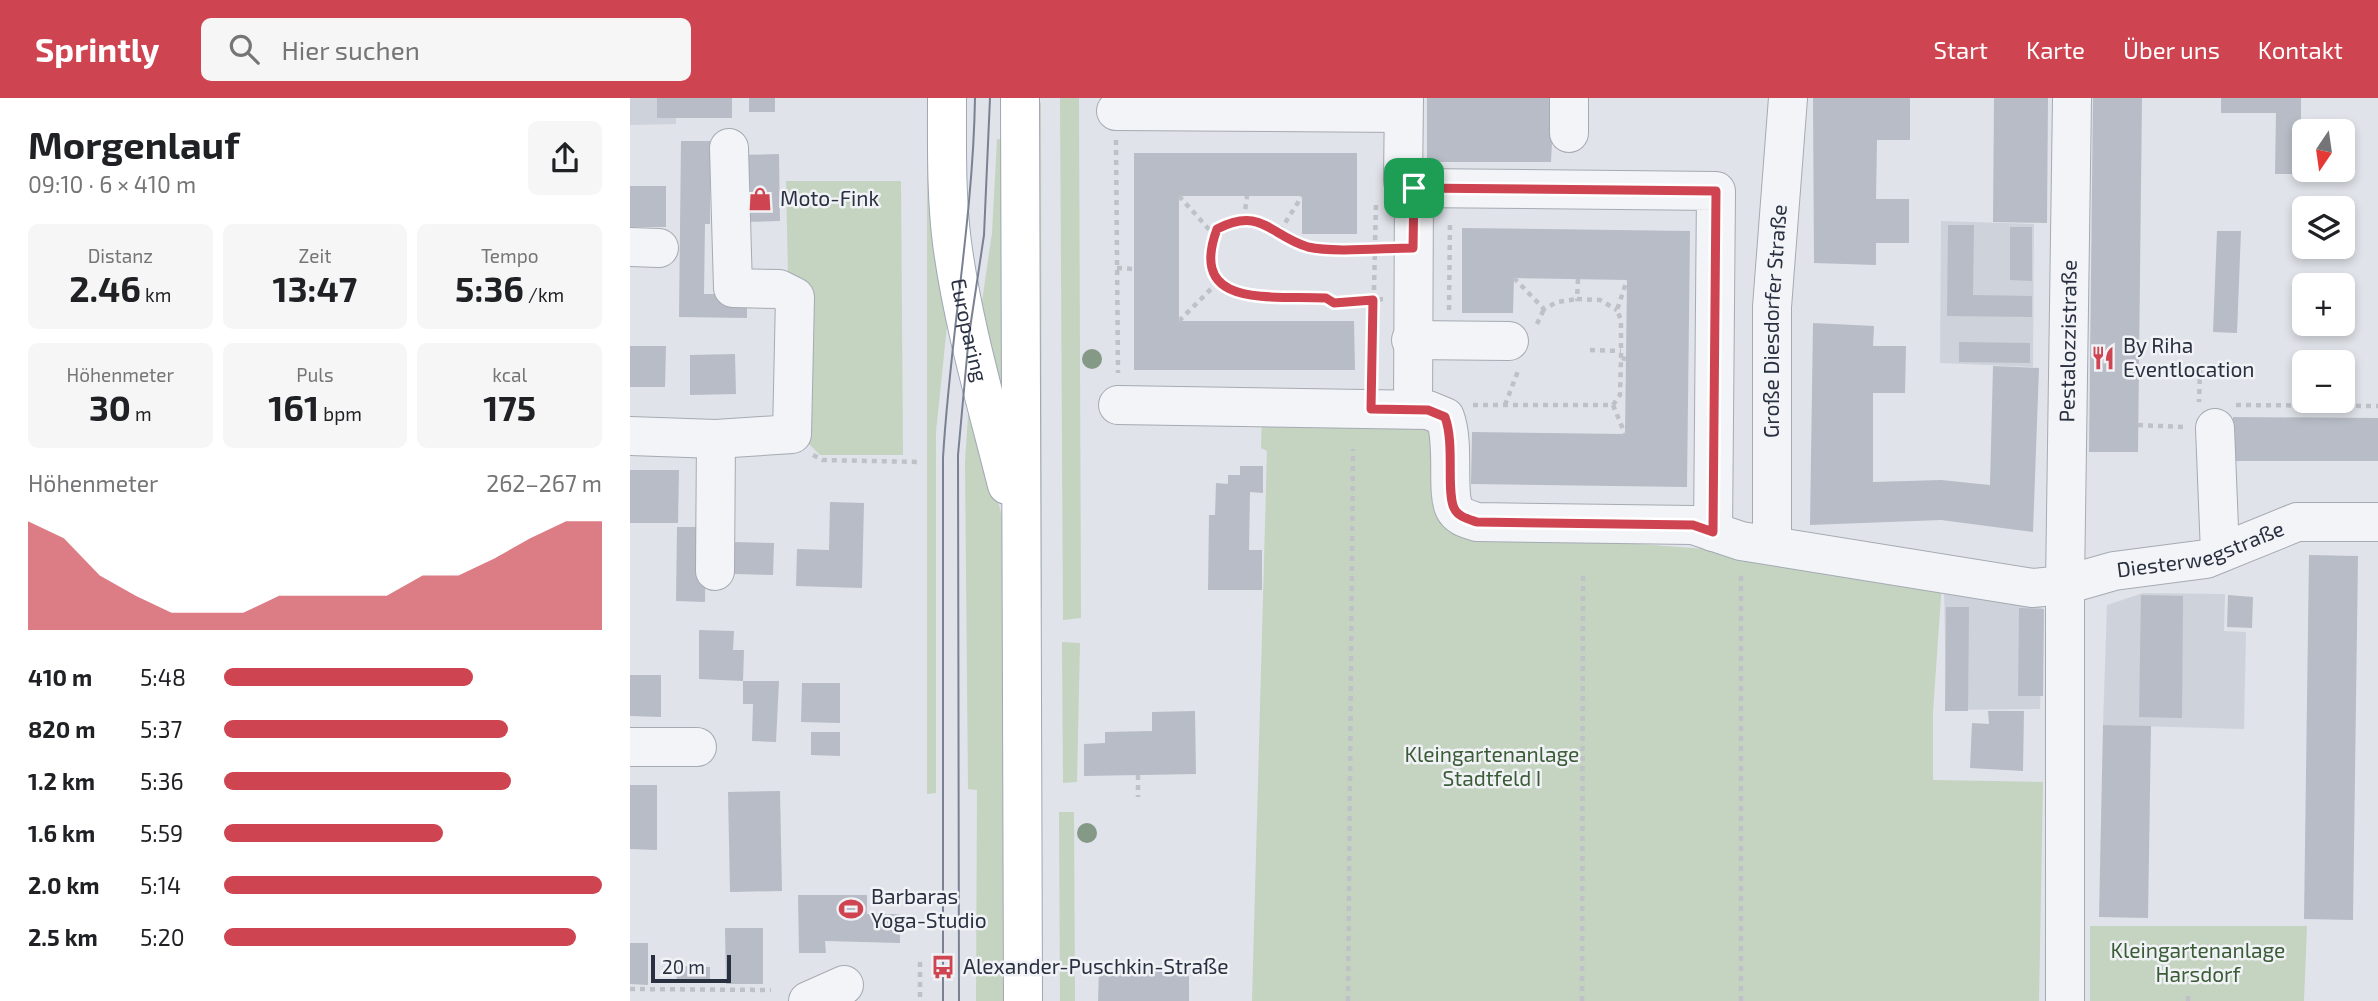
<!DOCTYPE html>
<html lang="de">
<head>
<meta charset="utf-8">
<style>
  :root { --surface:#fff; --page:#f6f6f6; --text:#202124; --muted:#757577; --accent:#ce4551 }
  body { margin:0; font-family:"Exo 2",sans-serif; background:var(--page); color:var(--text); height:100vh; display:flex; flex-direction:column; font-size:26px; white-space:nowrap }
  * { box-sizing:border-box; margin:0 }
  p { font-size:23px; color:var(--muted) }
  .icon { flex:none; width:38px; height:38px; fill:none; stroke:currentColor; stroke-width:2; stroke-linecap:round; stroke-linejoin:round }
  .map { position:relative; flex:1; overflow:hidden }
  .sheet { display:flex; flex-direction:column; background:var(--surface); width:630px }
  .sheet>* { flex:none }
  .needle { width:46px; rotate:193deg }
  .controls { position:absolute; left:1662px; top:21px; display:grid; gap:14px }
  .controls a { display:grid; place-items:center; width:63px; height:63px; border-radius:10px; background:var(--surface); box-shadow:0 4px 10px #0003; font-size:35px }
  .scale { position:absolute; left:21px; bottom:18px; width:80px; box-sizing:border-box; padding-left:7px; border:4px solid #293040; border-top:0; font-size:19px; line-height:24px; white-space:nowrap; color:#293040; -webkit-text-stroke:5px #f0f2f6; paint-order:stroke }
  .pin { position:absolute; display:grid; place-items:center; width:60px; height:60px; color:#fff; margin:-30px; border-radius:14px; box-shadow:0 4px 10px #0006 }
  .round { display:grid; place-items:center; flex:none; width:74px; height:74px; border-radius:10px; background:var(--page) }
  .headline { display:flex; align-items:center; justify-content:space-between; height:119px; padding:0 28px }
  h1 { font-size:38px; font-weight:700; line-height:52px }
  .stats { display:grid; grid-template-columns:repeat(3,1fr); gap:10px; height:119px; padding:7px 28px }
  .stats div { display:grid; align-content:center; border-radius:10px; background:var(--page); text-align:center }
  .stats b { font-size:35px; font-weight:700 }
  .stats small { font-size:19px; font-weight:400 }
  .stats p { font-size:19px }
  .chart { height:196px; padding:14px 28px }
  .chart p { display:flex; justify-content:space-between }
  .chart svg { width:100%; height:126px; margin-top:7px; fill:var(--accent); opacity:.7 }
  ul { padding:0 28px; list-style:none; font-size:23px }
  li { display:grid; grid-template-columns:112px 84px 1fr; align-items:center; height:52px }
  li i { height:18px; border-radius:9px; background:var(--accent) }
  header { display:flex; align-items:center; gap:42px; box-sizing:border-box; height:98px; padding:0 35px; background:var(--accent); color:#fff }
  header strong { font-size:33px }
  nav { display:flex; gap:38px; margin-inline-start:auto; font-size:24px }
  .search { width:490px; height:63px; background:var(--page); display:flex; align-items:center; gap:18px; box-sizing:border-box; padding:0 24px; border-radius:10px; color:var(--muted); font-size:26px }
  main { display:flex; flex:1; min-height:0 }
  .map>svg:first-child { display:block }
  .built { fill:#ced2db }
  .green { fill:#c5d3c1 }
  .building { fill:#b7bcc6 }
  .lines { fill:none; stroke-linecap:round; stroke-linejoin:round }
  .minor-casing { stroke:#a5aab3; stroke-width:40 }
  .major-casing { stroke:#9fa7b5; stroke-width:40 }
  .path { stroke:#bec1c7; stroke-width:4.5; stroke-dasharray:5 5; stroke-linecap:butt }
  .minor { stroke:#f3f4f7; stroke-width:38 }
  .major { stroke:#fff; stroke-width:38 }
  .tram { stroke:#7a8193; stroke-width:2 }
  .tree { fill:#859987 }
  .route-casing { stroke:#fff; stroke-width:14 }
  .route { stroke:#ce4551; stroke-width:9 }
  .labels { text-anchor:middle; stroke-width:5; stroke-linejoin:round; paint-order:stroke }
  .poi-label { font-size:21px; fill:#293040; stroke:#f0f2f6; text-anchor:start }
  .street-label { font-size:21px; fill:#293040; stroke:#f0f2f6 }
  .park-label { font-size:21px; fill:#3b5c36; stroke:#f0f2f6 }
</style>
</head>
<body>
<header>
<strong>Sprintly</strong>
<div class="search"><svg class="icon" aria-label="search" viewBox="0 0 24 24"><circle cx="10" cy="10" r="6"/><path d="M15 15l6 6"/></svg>Hier suchen</div>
<nav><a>Start</a><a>Karte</a><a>Über uns</a><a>Kontakt</a></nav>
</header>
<main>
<section class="sheet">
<div class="headline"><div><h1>Morgenlauf</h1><p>09:10 · 6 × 410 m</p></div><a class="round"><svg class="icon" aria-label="share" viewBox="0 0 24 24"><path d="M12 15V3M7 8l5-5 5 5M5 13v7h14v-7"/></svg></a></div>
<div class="stats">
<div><p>Distanz</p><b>2.46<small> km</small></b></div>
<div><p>Zeit</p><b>13:47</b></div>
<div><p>Tempo</p><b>5:36<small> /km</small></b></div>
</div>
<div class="stats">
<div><p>Höhenmeter</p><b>30<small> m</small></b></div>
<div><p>Puls</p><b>161<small> bpm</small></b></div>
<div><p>kcal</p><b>175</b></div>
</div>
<div class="chart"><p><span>Höhenmeter</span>262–267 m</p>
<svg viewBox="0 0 160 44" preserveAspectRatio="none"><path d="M0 44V6L10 12L20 25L30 32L40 38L50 38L60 38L70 32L80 32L90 32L100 32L110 25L120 25L130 19L140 12L150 6L160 6V44z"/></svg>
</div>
<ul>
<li><b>410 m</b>5:48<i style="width:66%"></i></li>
<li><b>820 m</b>5:37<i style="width:75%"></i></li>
<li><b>1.2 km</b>5:36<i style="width:76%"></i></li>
<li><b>1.6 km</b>5:59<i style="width:58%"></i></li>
<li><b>2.0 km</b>5:14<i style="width:100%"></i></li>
<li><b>2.5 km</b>5:20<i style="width:93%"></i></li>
</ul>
</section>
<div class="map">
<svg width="1748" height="903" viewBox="0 0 1748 903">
  <rect width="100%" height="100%" fill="#e0e3e9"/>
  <g class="built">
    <path d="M 0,0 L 46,0 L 46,26 L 0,27 Z"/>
    <path d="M 1311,123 L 1404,126 L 1403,269 L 1310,265 Z"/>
    <path d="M 1314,485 L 1400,499 L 1413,511 L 1410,611 L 1316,612 Z"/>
    <path d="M 1513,495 L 1595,496 L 1594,533 L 1616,534 L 1614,631 L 1473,627 L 1477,507 Z"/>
  </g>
  <g class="green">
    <path d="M 297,0 L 303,0 L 318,218 L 306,334 L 306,695 L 297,696 Z"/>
    <path d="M 430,0 L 449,0 L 451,520 L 433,522 Z"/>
    <path d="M 411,4 L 412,511 L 405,511 L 404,14 Z"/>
    <path d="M 367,41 L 376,42 L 377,313 L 349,224 L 362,135 Z"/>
    <path d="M 156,83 L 271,83 L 273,357 L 190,357 L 170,337 L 158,176 Z"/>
    <path d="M 339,302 L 374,425 L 378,903 L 346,903 L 347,692 L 338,691 L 335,364 Z"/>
    <path d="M 632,319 L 791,324 L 807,333 L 834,433 L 1116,454 L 1312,484 L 1303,614 L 1303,682 L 1413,684 L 1409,903 L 622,903 L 637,353 L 631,350 Z"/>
    <path d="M 432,544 L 450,545 L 447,684 L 433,685 Z"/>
    <path d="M 429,714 L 444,714 L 445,903 L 430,903 Z"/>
    <path d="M 1460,828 L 1677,828 L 1674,903 L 1460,903 Z"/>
  </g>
  <g class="building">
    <rect x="27" y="0" width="75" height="20"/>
    <rect x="119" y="0" width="26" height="14"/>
    <path d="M 797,0 L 924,0 L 921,64 L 797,64 Z"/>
    <path d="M 1183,0 L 1280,0 L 1280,42 L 1247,42 L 1246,101 L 1279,101 L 1279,145 L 1246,145 L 1246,167 L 1184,165 Z"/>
    <path d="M 1364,0 L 1418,0 L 1417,125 L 1363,124 Z"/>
    <path d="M 1463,0 L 1512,0 L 1508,354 L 1459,354 Z"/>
    <path d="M 1591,0 L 1671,0 L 1671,76 L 1645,76 L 1646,15 L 1591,15 Z"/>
    <path d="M 51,43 L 80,43 L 80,126 L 75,126 L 74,196 L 117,196 L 117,220 L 49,219 Z"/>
    <path d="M 504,55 L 727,55 L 727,136 L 672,136 L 672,98 L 549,98 L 549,223 L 724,223 L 725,272 L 504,272 Z"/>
    <path d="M 149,56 L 150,123 L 110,124 L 109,57 Z"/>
    <rect x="0" y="88" width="36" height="41"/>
    <path d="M 1318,127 L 1344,127 L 1343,197 L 1402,198 L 1402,219 L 1317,218 Z"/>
    <path d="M 1380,129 L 1402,129 L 1402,183 L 1380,182 Z"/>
    <path d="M 832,130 L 1060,133 L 1057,389 L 841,386 L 842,334 L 995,336 L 997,182 L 884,180 L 883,215 L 832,215 Z"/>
    <path d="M 1587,133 L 1611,133 L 1607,235 L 1583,234 Z"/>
    <path d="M 1183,225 L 1244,228 L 1243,248 L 1276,248 L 1275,295 L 1243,295 L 1243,384 L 1311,382 L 1360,387 L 1363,268 L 1409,270 L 1403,434 L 1311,422 L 1180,427 Z"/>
    <path d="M 1329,244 L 1400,245 L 1400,265 L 1329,264 Z"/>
    <path d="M 0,248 L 36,248 L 35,289 L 0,289 Z"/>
    <path d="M 105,256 L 106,296 L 60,297 L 60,257 Z"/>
    <path d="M 1603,319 L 1748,320 L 1748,363 L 1603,363 Z"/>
    <path d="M 610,368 L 633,368 L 633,395 L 620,394 L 619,452 L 632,452 L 632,492 L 578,492 L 579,417 L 585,417 L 586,385 L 598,386 L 598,377 L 610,377 Z"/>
    <path d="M 0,372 L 49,372 L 48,425 L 0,425 Z"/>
    <path d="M 200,404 L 234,405 L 232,490 L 166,488 L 167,451 L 199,452 Z"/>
    <path d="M 47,429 L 76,429 L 75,504 L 46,503 Z"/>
    <path d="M 103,444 L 144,445 L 143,477 L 103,476 Z"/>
    <path d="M 1679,457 L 1728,458 L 1723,822 L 1674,821 Z"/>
    <path d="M 1511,497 L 1553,498 L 1552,620 L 1509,619 Z"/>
    <path d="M 1598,497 L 1623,499 L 1622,530 L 1597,529 Z"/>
    <path d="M 1316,509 L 1339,509 L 1338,613 L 1315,613 Z"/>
    <path d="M 1389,510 L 1414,511 L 1413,598 L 1388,598 Z"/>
    <path d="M 69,532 L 104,533 L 103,552 L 114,552 L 113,583 L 69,581 Z"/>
    <path d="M 0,577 L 31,577 L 31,619 L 0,618 Z"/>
    <path d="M 113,583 L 149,583 L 146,644 L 122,643 L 123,606 L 113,606 Z"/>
    <path d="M 172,585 L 210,585 L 210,625 L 171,624 Z"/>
    <path d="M 565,613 L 566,676 L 454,678 L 454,646 L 475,645 L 475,634 L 522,633 L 522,614 Z"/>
    <path d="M 1358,613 L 1394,613 L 1393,673 L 1340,670 L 1342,625 L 1359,626 Z"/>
    <path d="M 1473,627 L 1521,628 L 1518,820 L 1469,819 Z"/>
    <path d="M 181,634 L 210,634 L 210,658 L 181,657 Z"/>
    <path d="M 0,687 L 27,687 L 27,752 L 0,751 Z"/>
    <path d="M 150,693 L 152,793 L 100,794 L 98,694 Z"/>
    <path d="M 168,797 L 237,797 L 237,816 L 270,816 L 270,845 L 195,843 L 196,855 L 169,855 Z"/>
    <path d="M 95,830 L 133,830 L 133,886 L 96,886 Z"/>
    <path d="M 0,845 L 18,845 L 18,887 L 0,886 Z"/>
    <path d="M 46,868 L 80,869 L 80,885 L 47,885 Z"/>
    <path d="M 469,872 L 559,872 L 559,903 L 468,903 Z"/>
  </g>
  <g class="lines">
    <g class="minor-casing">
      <g id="minor">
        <path d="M 774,0 L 773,83 L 784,90 L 783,311"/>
        <path d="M 486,13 L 773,15"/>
        <path d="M 939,35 L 939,0"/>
        <path d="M 784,90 L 1086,93 L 1083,434"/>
        <path d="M 0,149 L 29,150"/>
        <path d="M 781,242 L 879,243"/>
        <path id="s1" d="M 488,307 L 798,312 L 815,319 C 825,346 816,393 824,410 C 828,419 838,421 847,424 L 1063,427 L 1111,443 L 1402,490 L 1435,487 L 1484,473 L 1576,461 L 1667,424 L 1748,424"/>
        <path d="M 1585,330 L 1590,455"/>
        <path d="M 0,338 L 86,341 L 162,336 L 165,199 L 149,191 L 103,190 L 99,50"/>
        <path id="s2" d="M 1142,447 L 1142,209 L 1158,0"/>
        <path d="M 85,473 L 86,341"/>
        <path d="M 0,649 L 67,649"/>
        <path d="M 178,903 L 214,887"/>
        <path id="s3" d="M 1435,903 L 1435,487 L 1442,0"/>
      </g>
    </g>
    <g class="major-casing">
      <g id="major">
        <path id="s4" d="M 317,0 C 317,48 316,98 322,145 C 333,227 357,307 377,387"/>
        <path d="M 390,0 L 393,903"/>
      </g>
    </g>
    <g class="path">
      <path d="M 486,42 L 488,275"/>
      <path d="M 549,98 L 585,138"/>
      <path d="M 614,121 L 617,98"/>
      <path d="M 650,133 L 672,98"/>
      <path d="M 487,170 L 504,171"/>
      <path d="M 884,180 L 914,211 L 927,204 L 947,201"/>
      <path d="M 948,181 L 947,201 L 970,202 L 987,212"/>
      <path d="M 753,201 L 704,205 L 696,200 L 597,192 C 575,173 578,155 587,131 C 630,109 640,136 677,148 C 699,155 730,150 753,150"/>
      <path d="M 819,212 L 820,123"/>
      <path d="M 549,223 L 588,184"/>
      <path d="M 907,226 L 914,211"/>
      <path d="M 960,252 L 991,253"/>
      <path d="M 991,260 L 991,222 L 987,212 L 997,182"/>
      <path d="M 1509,271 L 1570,272 L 1569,304"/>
      <path d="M 742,282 L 746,102"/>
      <path d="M 843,307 L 983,307 L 995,336"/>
      <path d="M 875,307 L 888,273"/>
      <path d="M 983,307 L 990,297 L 991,260 L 996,261"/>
      <path d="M 1606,307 L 1748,308"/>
      <path d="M 1508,327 L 1553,329"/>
      <path d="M 183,357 L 193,362 L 290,364"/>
      <path d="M 508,677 L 508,699"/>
      <path d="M 290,864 L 290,903"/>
      <path d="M 0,891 L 141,892"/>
      <path d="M 718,903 L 723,351"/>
      <path d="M 952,903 L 953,478"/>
      <path d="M 1111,903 L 1111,473"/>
      <path d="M 1558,903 L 1558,895"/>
    </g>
    <use href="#minor" class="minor"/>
    <use href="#major" class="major"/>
    <g class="tram">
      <path d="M 313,903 L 313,360 C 320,240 343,121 345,0"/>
      <path d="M 329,903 L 328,357 L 339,237 L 354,137 L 360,0"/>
    </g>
  </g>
  <g class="tree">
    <circle cx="462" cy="261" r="10"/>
    <circle cx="457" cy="735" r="10"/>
  </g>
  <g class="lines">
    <g class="route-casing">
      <path id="route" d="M 784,90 L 1086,93 L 1083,434 L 1063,427 L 847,424 C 838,421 828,419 824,410 C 816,393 825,346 815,319 L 798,312 L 741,311 L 743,202 L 704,205 L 696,200 C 642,197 557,212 587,131 C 632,108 640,138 678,149 C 704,155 755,150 783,150 Z"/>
    </g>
    <use href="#route" class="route"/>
  </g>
  <defs>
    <g id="shop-bare" transform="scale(1.89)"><path d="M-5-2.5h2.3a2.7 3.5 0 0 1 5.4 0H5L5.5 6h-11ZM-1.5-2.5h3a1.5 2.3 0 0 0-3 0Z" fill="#ce4551" stroke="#f0f2f6" stroke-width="2.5" paint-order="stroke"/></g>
    <g id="restaurant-bare" transform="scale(1.89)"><path d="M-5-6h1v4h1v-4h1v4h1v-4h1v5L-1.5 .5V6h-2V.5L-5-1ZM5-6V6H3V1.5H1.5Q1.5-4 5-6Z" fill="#ce4551" stroke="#f0f2f6" stroke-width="2.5" paint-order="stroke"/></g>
    <g id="stadium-bare" transform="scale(1.89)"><path d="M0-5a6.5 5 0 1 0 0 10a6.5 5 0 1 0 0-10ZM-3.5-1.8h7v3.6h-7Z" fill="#ce4551" stroke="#f0f2f6" stroke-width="2.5" paint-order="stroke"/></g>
    <g id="bus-bare" transform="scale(1.89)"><path d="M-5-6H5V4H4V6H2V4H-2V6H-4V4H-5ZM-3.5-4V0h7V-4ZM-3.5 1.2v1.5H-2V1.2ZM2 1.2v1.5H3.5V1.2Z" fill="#ce4551" stroke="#f0f2f6" stroke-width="2.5" paint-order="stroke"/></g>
  </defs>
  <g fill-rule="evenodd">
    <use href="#shop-bare" x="130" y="101"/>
    <use href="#restaurant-bare" x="1473" y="260"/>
    <use href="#stadium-bare" x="221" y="811"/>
    <use href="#bus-bare" x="313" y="869"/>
  </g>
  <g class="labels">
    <g class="poi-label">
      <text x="150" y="108">Moto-Fink</text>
      <text x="1493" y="255">By Riha<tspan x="1493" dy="24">Eventlocation</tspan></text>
      <text x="241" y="806">Barbaras<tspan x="241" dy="24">Yoga-Studio</tspan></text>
      <text x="333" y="876">Alexander-Puschkin-Straße</text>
    </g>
    <g class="street-label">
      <text dy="7" stroke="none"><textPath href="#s2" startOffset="224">Große Diesdorfer Straße</textPath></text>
      <text dy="7" stroke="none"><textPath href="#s4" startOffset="234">Europaring</textPath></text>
      <text dy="7" stroke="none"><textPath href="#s3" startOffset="660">Pestalozzistraße</textPath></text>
      <text dy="7" stroke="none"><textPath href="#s1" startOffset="1183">Diesterwegstraße</textPath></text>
    </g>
    <g class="park-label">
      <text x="862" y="664">Kleingartenanlage<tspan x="862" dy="24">Stadtfeld I</tspan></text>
      <text x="1568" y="860">Kleingartenanlage<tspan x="1568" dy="24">Harsdorf</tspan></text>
    </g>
  </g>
</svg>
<div class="controls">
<a><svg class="needle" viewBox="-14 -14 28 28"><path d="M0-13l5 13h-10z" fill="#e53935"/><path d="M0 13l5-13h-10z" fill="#757577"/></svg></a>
<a><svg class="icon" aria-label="layers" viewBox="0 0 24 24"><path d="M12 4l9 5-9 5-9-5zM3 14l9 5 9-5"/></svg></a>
<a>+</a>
<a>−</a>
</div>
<div class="scale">20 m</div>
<div class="pin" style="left:784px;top:90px;background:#1e9e55"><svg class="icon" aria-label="arrive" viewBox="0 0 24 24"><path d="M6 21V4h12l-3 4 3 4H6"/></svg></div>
</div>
</main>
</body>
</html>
